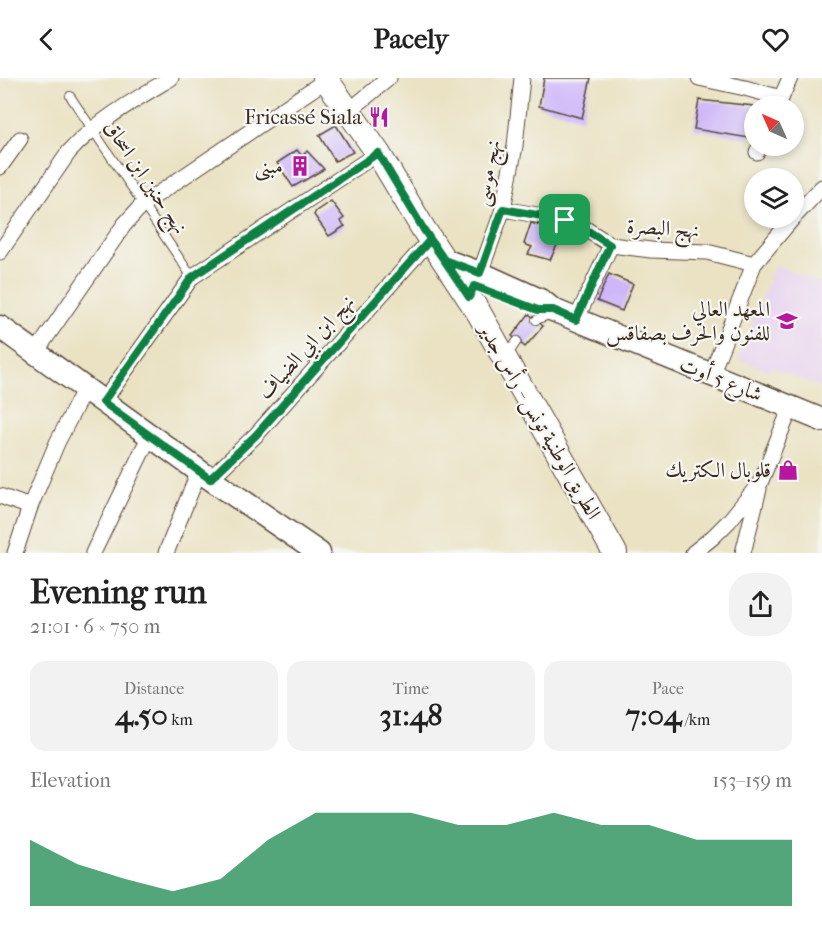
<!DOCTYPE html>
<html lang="en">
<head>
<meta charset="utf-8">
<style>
  :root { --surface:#fff; --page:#f2f2f2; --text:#222; --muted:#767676; --accent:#0b8043 }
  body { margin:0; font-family:"IM FELL French Canon",Amiri,serif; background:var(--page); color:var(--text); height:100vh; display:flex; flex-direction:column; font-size:22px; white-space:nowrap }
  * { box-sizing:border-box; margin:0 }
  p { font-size:20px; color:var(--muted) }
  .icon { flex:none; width:33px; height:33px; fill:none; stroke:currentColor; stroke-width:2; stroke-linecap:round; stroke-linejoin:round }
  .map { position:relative; height:475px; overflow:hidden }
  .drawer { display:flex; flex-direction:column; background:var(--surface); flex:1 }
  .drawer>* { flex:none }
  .needle { width:39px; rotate:315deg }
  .buttons { position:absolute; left:744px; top:18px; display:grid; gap:12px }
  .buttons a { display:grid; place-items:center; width:60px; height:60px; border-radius:50%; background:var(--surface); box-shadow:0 3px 9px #0003; font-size:30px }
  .pin { position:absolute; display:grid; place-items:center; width:51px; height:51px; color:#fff; margin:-26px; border-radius:12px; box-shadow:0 3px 9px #0006 }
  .round { display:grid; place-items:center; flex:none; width:63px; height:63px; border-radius:24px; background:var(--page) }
  .summary { display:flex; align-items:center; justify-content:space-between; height:102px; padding:0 30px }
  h1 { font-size:33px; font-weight:700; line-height:45px }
  .metrics { display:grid; grid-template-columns:repeat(3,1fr); gap:9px; height:102px; padding:6px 30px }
  .metrics div { display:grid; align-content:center; border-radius:15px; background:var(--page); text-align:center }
  .metrics b { font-size:30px; font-weight:700 }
  .metrics small { font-size:16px; font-weight:400 }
  .metrics p { font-size:16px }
  .chart { height:168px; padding:12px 30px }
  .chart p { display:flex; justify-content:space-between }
  .chart svg { width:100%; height:108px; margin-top:6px; fill:var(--accent); opacity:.7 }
  header { display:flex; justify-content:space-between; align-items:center; height:78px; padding:0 30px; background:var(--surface); font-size:27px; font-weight:700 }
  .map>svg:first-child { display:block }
  .built { fill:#e7d2ef }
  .building { fill:#ceb6f9 }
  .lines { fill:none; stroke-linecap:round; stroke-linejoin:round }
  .service-casing { stroke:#554637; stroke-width:10 }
  .minor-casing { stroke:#554637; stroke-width:17 }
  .secondary-casing { stroke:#554637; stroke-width:25 }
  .primary-casing { stroke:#554637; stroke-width:26 }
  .service { stroke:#fff; stroke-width:8 }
  .minor { stroke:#fff; stroke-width:15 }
  .secondary { stroke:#fff; stroke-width:22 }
  .primary { stroke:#fff; stroke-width:24 }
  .route-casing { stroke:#fff; stroke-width:12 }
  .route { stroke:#0b8043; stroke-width:8 }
  .labels { text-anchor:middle; stroke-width:4.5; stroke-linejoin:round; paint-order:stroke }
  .poi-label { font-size:21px; fill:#3b2a1e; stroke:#f6f6f2; text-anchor:end }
  .street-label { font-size:21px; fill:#3b2a1e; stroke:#f6f6f2 }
</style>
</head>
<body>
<header><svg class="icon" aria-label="back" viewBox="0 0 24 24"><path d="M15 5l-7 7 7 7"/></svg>Pacely<svg class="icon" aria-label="heart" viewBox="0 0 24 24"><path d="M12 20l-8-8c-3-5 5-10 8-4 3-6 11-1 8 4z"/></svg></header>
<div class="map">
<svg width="822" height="475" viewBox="0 0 822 475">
  <rect width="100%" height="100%" fill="#f6f6f2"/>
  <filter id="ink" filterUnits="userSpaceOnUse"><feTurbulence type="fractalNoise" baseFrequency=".0167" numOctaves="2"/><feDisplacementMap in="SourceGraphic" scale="12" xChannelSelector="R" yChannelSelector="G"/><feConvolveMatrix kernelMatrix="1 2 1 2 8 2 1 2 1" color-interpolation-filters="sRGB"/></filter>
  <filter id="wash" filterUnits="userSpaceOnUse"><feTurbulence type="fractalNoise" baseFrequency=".008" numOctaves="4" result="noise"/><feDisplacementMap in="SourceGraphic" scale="24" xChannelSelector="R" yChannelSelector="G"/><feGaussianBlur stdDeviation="1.35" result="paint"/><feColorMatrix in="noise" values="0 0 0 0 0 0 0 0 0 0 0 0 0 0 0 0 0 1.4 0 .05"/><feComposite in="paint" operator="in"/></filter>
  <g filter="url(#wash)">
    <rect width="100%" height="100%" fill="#eae2c3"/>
    <path class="built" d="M 775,187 L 822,206 L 822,310 L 771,289 L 769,293 L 738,281 Z"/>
    <g id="blocks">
      <g class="building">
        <path d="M 544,0 L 591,0 L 582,40 L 539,28 Z"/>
        <path d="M 699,22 L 754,28 L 754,47 L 749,60 L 694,51 Z"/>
        <path d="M 336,47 L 353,74 L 335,83 L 319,57 Z"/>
        <path d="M 297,72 L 302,78 L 307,73 L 324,91 L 293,109 L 277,85 Z"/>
        <path d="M 331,123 L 344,140 L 340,143 L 345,148 L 329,158 L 314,137 L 316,133 Z"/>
        <path d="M 539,143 L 555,144 L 548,159 L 558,165 L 550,182 L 528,176 L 532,169 L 524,166 L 531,145 L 538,147 Z"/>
        <path d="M 609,196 L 633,206 L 622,233 L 597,223 Z"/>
        <path d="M 529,236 L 543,248 L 525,269 L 512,258 Z"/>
      </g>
    </g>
  </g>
  <g filter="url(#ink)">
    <use href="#blocks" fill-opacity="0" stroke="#554637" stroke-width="1.5"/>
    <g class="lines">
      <g class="service-casing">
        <g id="service">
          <path d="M 70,18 L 192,199"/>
          <path d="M 536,242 L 551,236"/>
          <path d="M 509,278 L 511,272 L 517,263"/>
        </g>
      </g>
      <g class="minor-casing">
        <g id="minor">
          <path d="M 699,0 L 745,10 L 781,20"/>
          <path d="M 778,27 L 790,0"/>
          <path d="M 349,33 L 389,0"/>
          <path d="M 757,74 L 760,68"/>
          <path d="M 0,89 L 20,61"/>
          <path d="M 503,131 L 565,142 L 581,148 L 611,167 L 651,172 L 707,174 L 754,186"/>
          <path d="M 794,139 L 822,109"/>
          <path d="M 0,174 L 69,74 C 97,43 136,21 171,0"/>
          <path d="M 469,219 L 480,195 L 503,131 L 515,68 L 522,0"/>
          <path d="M 576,242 L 611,167"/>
          <path d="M 36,274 L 124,147 L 143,126 L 326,2"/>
          <path d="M 711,297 L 754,186 L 793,140"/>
          <path d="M 103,324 L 192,199 L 378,75"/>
          <path d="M 210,401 L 256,357 L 430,162"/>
          <path d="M 0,418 L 30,429"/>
          <path d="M 15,475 L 30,429 L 57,365 L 85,310"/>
          <path d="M 93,475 L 150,357"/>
          <path d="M 166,475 L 199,393"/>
          <path d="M 693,475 L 713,459 L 729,443 L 760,405 L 791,329"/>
          <path d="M 743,475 L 759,411"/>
        </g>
      </g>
      <g class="secondary-casing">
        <g id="secondary">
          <path d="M 444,182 L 480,195 L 542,223 L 553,232 L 822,342"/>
          <path d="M 0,249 L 199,393 L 319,475"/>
        </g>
      </g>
      <g class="primary-casing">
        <path id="primary" d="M 325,0 L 378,75 L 424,152 L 479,235 L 615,475"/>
      </g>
      <use href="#service" class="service"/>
      <use href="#minor" class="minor"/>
      <use href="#secondary" class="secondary"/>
      <use href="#primary" class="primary"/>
    </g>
  </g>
  <g class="lines" filter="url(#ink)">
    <g class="route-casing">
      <path id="route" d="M 565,142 L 503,131 L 480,195 L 444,182 L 430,162 L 256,357 L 210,401 L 103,324 L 192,199 L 378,75 L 424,152 C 439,174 454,197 469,219 L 474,208 L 538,232 L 553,232 L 576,242 L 610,167 L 580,148 L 565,142"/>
    </g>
    <use href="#route" class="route"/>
  </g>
  <defs>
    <g id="restaurant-bare" transform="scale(1.62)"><path d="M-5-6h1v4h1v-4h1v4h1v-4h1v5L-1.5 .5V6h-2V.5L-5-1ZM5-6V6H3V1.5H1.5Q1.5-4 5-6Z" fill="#b5179e" stroke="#f6f6f2" stroke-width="2.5" paint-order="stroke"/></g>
    <g id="building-bare" transform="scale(1.62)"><path d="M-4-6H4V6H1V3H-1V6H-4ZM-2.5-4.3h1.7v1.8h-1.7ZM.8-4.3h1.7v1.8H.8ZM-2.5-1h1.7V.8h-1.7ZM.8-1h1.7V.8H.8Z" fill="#b5179e" stroke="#f6f6f2" stroke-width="2.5" paint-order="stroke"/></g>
    <g id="university-bare" transform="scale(1.62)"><path d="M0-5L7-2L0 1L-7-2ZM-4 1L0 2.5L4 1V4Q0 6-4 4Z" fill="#b5179e" stroke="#f6f6f2" stroke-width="2.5" paint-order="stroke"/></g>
    <g id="shop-bare" transform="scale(1.62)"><path d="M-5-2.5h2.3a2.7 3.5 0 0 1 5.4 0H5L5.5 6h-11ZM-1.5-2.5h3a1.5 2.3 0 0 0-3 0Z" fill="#b5179e" stroke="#f6f6f2" stroke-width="2.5" paint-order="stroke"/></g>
  </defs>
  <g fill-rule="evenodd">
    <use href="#restaurant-bare" x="379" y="39"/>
    <use href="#building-bare" x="300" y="88"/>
    <use href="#university-bare" x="787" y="243"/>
    <use href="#shop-bare" x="788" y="392"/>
  </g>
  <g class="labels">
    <g class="poi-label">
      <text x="362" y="46">Fricassé Siala</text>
      <text x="283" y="95">مبنى</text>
      <text x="770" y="238">المعهد العالي<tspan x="770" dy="24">للفنون والحرف بصفاقس</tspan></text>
      <text x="771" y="399">قلوبال الكتريك</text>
    </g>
    <g class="street-label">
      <text transform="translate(487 95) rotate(-79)" y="7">نهج موسى</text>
      <text transform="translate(146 99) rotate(56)" y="7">نهج حنين ابن اسحاق</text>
      <text transform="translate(663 150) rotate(4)" y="7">نهج البصرة</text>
      <text transform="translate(306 269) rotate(-48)" y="7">نهج ابن ابي الضياف</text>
      <text transform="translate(721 301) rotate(22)" y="7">شارع 5 أوت</text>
      <text transform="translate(540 343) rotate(60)" y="7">الطريق الوطنية تونس - رأس جدير</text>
    </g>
  </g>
</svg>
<div class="buttons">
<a><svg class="needle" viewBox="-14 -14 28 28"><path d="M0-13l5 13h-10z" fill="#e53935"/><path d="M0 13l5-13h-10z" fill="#767676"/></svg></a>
<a><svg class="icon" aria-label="layers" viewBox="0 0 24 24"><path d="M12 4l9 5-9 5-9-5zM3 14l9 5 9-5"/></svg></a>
</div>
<div class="pin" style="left:565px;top:142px;background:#1e9e55"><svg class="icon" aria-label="arrive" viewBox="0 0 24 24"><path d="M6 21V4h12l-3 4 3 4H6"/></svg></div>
</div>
<section class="drawer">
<div class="summary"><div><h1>Evening run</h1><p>21:01 · 6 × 750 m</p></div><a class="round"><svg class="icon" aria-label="share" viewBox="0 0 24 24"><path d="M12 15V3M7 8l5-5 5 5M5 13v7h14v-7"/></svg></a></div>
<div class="metrics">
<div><p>Distance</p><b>4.50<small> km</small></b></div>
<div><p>Time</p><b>31:48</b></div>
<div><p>Pace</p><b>7:04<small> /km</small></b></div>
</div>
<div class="chart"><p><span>Elevation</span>153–159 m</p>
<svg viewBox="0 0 160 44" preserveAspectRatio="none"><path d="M0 44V17L10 27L20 33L30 38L40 33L50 17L60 6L70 6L80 6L90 11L100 11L110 6L120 11L130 11L140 17L150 17L160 17V44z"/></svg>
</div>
</section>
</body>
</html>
